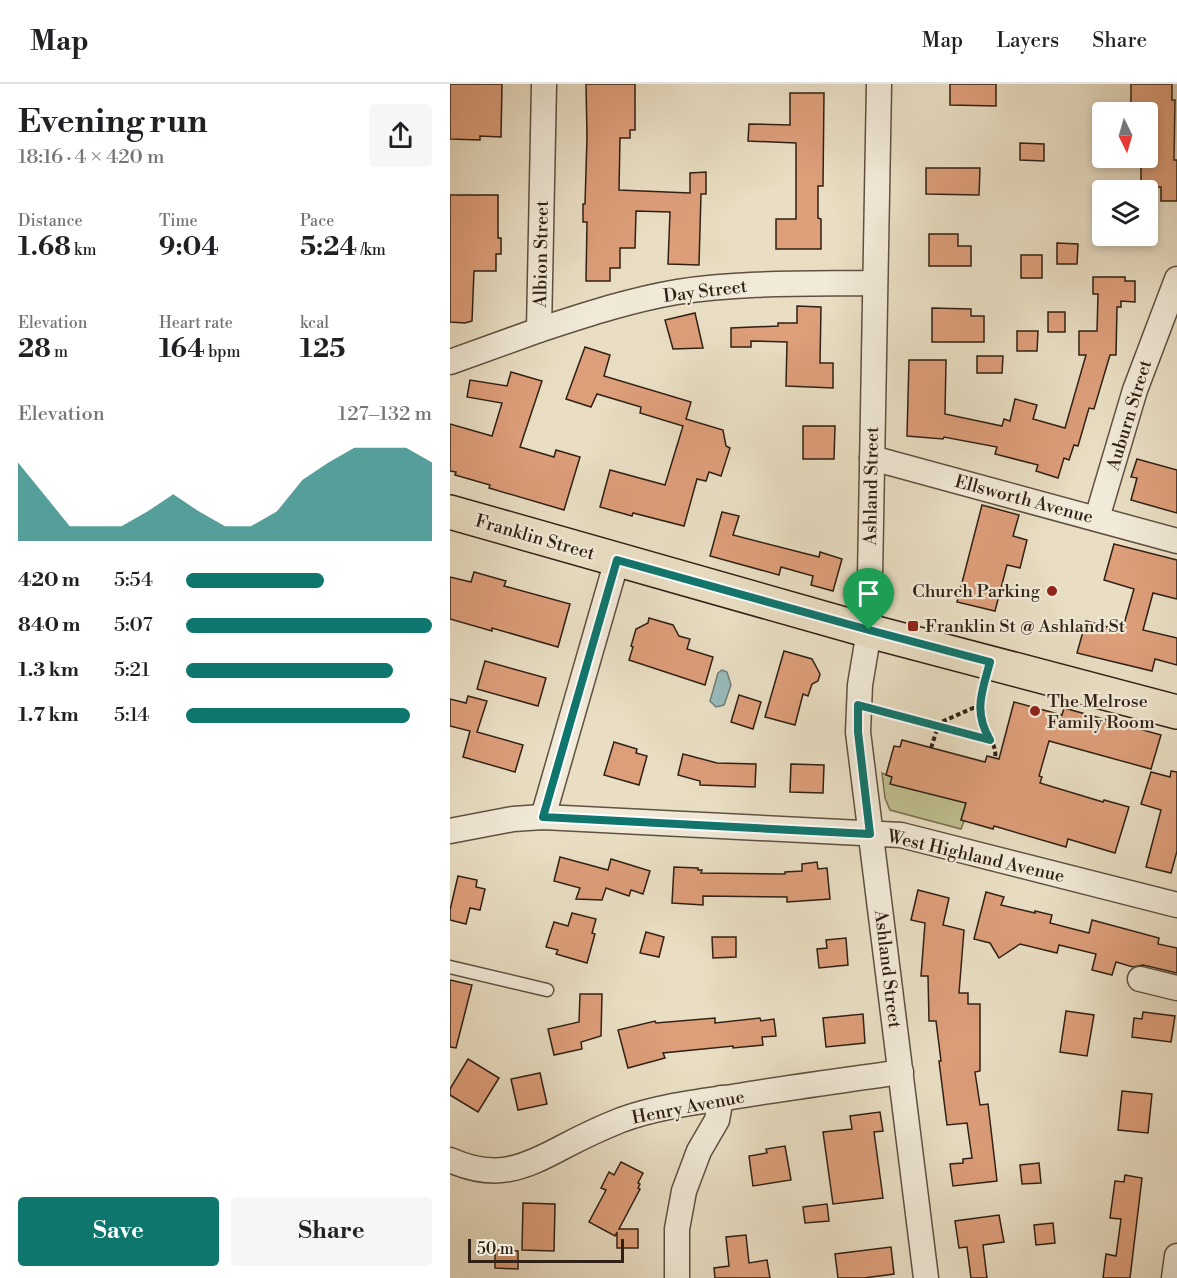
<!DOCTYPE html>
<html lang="en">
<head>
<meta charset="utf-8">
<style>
  :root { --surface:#fff; --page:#f6f6f6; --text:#202124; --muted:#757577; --line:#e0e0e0; --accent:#0f766e }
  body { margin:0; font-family:"Libre Bodoni",serif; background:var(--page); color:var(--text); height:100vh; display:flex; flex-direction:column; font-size:22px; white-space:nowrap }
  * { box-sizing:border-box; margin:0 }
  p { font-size:20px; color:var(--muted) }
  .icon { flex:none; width:33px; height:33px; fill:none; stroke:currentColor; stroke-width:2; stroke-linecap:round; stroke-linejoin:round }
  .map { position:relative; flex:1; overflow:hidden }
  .drawer { display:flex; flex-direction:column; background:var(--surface); width:450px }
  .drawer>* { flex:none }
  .needle { width:39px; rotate:175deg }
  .fabs { position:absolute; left:642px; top:18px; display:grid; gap:12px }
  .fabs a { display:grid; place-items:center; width:66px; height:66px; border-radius:6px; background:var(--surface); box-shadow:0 3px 9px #0003; font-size:30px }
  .scale { position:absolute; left:18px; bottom:15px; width:156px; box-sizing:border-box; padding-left:6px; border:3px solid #312015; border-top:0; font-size:16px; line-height:21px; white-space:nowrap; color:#312015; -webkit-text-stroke:4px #f1ead8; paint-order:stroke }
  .pin { position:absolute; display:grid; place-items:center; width:51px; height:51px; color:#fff; margin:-62px -26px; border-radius:50% 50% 50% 0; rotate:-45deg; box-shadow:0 0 6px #0007 }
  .pin .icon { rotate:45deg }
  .round { display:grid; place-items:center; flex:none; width:63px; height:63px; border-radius:6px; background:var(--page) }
  .headline { display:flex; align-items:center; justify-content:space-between; height:102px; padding:0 18px }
  h1 { font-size:33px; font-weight:700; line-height:45px }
  .figures { display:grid; grid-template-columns:repeat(3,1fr); gap:9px; height:102px; padding:6px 18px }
  .figures div { display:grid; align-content:center }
  .figures b { font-size:26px; font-weight:700 }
  .figures small { font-size:16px; font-weight:400 }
  .figures p { font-size:16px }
  .chart { height:168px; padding:12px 18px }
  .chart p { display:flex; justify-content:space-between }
  .chart svg { width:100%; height:108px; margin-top:6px; fill:var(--accent); opacity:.7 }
  .cta { display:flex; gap:12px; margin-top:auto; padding:12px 18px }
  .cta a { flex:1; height:69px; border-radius:6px; background:var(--accent); color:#fff; font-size:24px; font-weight:700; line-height:69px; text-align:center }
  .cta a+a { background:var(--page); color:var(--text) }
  ul { padding:0 18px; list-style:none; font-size:20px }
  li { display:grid; grid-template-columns:96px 72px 1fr; align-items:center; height:45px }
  li i { height:15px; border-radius:8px; background:var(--accent) }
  header { display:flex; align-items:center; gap:36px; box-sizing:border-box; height:84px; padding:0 30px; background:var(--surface); border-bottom:2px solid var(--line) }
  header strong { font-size:28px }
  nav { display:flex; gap:33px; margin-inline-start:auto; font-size:21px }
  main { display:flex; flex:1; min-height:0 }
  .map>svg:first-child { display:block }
  .green { fill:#bfbf8e; stroke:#787052; stroke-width:1.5 }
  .water { fill:#9bb; stroke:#6f7d79; stroke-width:1.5 }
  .building { fill:#dd9e7a; stroke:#312015; stroke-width:1.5 }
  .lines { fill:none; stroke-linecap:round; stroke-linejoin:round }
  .lane-casing { stroke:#5f5040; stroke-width:15 }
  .street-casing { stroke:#5f5040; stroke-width:27 }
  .primary-casing { stroke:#312015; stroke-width:36 }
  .path { stroke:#312015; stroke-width:4; stroke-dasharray:4.5 3; stroke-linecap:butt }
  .lane { stroke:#f1ead8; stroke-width:12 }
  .street { stroke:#f1ead8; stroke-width:24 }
  .primary { stroke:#e9dec3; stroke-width:33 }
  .route-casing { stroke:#fff; stroke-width:12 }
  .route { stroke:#0f766e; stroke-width:8 }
  .poi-dot { fill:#8f2418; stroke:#f1ead8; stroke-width:2 }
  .labels { text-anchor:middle; stroke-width:4.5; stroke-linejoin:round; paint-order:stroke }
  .street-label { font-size:18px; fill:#312015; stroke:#f1ead8 }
  .poi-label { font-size:18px; fill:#312015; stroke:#f1ead8; text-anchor:start }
</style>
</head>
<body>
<header>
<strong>Map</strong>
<nav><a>Map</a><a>Layers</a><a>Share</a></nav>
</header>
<main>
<section class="drawer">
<div class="headline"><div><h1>Evening run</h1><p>18:16 · 4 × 420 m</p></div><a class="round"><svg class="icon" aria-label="share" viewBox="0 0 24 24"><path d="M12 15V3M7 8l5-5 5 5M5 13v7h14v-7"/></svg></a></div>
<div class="figures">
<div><p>Distance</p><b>1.68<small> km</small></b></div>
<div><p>Time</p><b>9:04</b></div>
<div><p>Pace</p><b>5:24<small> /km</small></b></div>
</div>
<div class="figures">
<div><p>Elevation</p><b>28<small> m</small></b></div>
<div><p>Heart rate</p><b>164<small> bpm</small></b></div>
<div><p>kcal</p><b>125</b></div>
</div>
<div class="chart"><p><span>Elevation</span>127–132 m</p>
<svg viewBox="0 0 160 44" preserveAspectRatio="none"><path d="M0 44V12L10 25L20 38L30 38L40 38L50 32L60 25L70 32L80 38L90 38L100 32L110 19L120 12L130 6L140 6L150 6L160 12V44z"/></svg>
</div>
<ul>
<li><b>420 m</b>5:54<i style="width:56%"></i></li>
<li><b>840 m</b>5:07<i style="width:100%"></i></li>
<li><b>1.3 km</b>5:21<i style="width:84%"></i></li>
<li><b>1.7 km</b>5:14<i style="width:91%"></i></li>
</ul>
<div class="cta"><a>Save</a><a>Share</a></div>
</section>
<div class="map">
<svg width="727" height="1194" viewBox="0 0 727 1194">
  <rect width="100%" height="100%" fill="#e9dec3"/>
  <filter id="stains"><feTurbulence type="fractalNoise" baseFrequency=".00333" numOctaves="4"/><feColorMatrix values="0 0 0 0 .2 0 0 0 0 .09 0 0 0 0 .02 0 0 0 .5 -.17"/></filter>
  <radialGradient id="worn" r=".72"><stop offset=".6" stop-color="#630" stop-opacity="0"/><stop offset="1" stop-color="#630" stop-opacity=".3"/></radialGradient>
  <path class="green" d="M 432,689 L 442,693 L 441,700 L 516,719 L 511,736 L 514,737 L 511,745 L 440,726 L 435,714 Z"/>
  <path class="water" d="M 272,586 L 277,588 L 281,601 L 274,621 L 266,623 L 260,617 L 268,589 Z"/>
  <g class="building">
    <path d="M 0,0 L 52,0 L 51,53 L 30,52 L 30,56 L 0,55 Z"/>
    <path d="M 136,0 L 185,0 L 185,46 L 180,46 L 180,54 L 170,54 L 169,106 L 240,109 L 240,89 L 256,88 L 256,110 L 251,110 L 249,181 L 218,180 L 220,128 L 186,127 L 185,164 L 170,164 L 170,184 L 160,184 L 160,197 L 136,197 L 137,138 L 133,138 L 133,120 L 135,120 L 137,53 Z"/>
    <path d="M 500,0 L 546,0 L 546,22 L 500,21 Z"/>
    <path d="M 681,0 L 722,0 L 722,16 L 725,16 L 724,76 L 727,76 L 727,117 L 711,117 L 711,103 L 691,103 L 691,74 L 698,74 L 698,28 L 681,28 Z"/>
    <path d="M 340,9 L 374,9 L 373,102 L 368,102 L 368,134 L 371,135 L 371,165 L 326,165 L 326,135 L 346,135 L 346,59 L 298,57 L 299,40 L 340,41 Z"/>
    <path d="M 570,59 L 594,60 L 594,77 L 570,76 Z"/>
    <path d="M 476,84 L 530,84 L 529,111 L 476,110 Z"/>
    <path d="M 0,111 L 48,111 L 48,154 L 51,154 L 51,170 L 46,170 L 46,187 L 24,187 L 22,237 L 15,239 L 0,238 Z"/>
    <path d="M 479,150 L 508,150 L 508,162 L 521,162 L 521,182 L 479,182 Z"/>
    <path d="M 607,159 L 628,160 L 627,180 L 607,180 Z"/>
    <rect x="571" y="171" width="21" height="23"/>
    <path d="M 643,193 L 675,193 L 675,197 L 685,197 L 685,218 L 671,217 L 671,223 L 667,223 L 666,271 L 660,271 L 644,325 L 639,324 L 628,362 L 624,361 L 619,376 L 614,374 L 608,394 L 586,387 L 588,381 L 545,370 L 547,363 L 494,353 L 493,355 L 457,352 L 459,276 L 496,276 L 495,330 L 552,342 L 554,335 L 560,337 L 565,315 L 587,321 L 583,335 L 615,344 L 636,271 L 629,271 L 629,247 L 647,247 L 648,210 L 643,210 Z"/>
    <path d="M 347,222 L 371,223 L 370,279 L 383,279 L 383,304 L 336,302 L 337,258 L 301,257 L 301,263 L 281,263 L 281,244 L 328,242 L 328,239 L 347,239 Z"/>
    <path d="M 482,224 L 521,225 L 521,232 L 534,232 L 534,258 L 482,258 Z"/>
    <rect x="598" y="228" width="17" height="20"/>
    <path d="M 245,229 L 253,264 L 223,265 L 215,236 Z"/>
    <path d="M 567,247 L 588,247 L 587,267 L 567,267 Z"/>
    <path d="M 135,263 L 160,271 L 154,292 L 241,318 L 236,335 L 273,346 L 276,362 L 280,364 L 271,392 L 259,388 L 256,397 L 247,395 L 234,442 L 183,429 L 182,432 L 150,423 L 160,386 L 215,401 L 233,342 L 190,329 L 191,323 L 147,310 L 141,323 L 116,315 Z"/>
    <path d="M 527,272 L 553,272 L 552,289 L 527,289 Z"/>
    <path d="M 61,288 L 92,297 L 70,363 L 104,373 L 106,366 L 130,373 L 114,426 L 39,404 L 40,401 L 5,391 L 6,388 L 0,387 L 0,340 L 42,352 L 52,319 L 17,313 L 20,296 L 57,302 Z"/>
    <path d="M 353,342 L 385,342 L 384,375 L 353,375 Z"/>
    <path d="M 687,375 L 727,386 L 727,429 L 681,416 L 687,394 L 681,393 Z"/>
    <path d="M 532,421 L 569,431 L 563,452 L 577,456 L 570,484 L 557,481 L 545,527 L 507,518 Z"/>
    <path d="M 272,428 L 289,432 L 283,451 L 369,473 L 370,468 L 392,475 L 383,507 L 361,501 L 363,492 L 331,483 L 329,491 L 260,472 Z"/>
    <path d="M 664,460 L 727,476 L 727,515 L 703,509 L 693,546 L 727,554 L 727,581 L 705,575 L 702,587 L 627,569 L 636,537 L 672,547 L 684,505 L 654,496 Z"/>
    <path d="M 24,488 L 56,497 L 54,502 L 120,520 L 108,563 L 42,544 L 42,547 L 0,535 L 0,493 L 21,498 Z"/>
    <path d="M 199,534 L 223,541 L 229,552 L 240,555 L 237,565 L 263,573 L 255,601 L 179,576 L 183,563 L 181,562 L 186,545 L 198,539 Z"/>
    <path d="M 334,567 L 362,575 L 370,590 L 368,597 L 362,600 L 358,612 L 353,610 L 345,641 L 315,633 Z"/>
    <path d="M 35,577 L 96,594 L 88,622 L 27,605 Z"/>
    <path d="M 289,611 L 311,618 L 303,645 L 281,638 Z"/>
    <path d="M 18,612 L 37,617 L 27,648 L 73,661 L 65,688 L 13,673 L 20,647 L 0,642 L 0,615 L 16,619 Z"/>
    <path d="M 564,618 L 612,631 L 614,624 L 711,651 L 701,685 L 599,657 L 589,692 L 592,693 L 590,699 L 653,718 L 654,716 L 679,723 L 665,769 L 618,755 L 616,763 L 544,742 L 543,745 L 511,736 L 516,719 L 440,700 L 442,693 L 436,691 L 444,662 L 450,663 L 452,656 L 535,678 L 537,672 L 549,675 Z"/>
    <path d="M 164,658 L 187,665 L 186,669 L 197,672 L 189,701 L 154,691 Z"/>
    <path d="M 233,670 L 267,679 L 306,680 L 305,703 L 250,701 L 250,697 L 228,691 Z"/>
    <path d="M 341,680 L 374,681 L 373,709 L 340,708 Z"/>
    <path d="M 721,687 L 727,688 L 727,767 L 721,789 L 696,783 L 711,726 L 691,720 L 701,688 L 720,693 Z"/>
    <path d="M 110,773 L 158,786 L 161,775 L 200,787 L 193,810 L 181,806 L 179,812 L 156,804 L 152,816 L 126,815 L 130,804 L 104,797 Z"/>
    <path d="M 367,778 L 368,785 L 377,784 L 380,815 L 337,818 L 337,813 L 253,812 L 253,821 L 222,819 L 224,783 L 248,784 L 248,786 L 252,786 L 251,789 L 335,790 L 335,788 L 352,787 L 352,780 Z"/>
    <path d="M 8,792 L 27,796 L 26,803 L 35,805 L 30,826 L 20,824 L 16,840 L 0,836 L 0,826 Z"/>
    <path d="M 468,806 L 499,814 L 493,841 L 514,846 L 509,909 L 518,909 L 518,920 L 530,920 L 530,987 L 525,988 L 530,1021 L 538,1020 L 547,1097 L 503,1102 L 500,1080 L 513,1079 L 513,1075 L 522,1074 L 517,1039 L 497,1041 L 489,977 L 491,977 L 486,937 L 479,937 L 478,892 L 471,892 L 475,839 L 461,836 Z"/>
    <path d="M 536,808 L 554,813 L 551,821 L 585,829 L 585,827 L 602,831 L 600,839 L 639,849 L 642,836 L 709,854 L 708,860 L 727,864 L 727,889 L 693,881 L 683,883 L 666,878 L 662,891 L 642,886 L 646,870 L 609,861 L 607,869 L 570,860 L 549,874 L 540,859 L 524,855 Z"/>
    <path d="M 122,829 L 146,835 L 142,849 L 145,850 L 137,879 L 106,870 L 108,866 L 96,863 L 104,838 L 118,842 Z"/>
    <path d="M 196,848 L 214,853 L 209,873 L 190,869 Z"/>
    <path d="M 262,853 L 286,853 L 286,873 L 263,874 Z"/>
    <path d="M 396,854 L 398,881 L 369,884 L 367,865 L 377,864 L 376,856 Z"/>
    <path d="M 0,896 L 22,901 L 6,964 L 0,963 Z"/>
    <path d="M 130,910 L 152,910 L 151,952 L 131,958 L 132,965 L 104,971 L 98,945 L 129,938 Z"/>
    <path d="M 616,927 L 644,931 L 637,972 L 610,968 Z"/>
    <path d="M 693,928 L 725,932 L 721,958 L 682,953 L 684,934 L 692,935 Z"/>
    <path d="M 413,930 L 415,959 L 376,963 L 373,934 Z"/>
    <path d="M 265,934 L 265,939 L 310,934 L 311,937 L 324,935 L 326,952 L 312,953 L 313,961 L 283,964 L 283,962 L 213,969 L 215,974 L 178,984 L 168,946 L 205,937 L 206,939 Z"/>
    <path d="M 18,975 L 49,994 L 28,1028 L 0,1011 L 0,1005 Z"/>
    <path d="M 90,989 L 97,1020 L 68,1026 L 61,995 Z"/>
    <path d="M 672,1007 L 702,1010 L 698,1049 L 668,1046 Z"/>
    <path d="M 430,1028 L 433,1047 L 424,1048 L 433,1114 L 383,1120 L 373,1048 L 402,1045 L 400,1032 Z"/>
    <path d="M 335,1062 L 341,1096 L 303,1102 L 299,1072 L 317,1069 L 316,1065 Z"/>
    <path d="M 171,1078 L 193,1089 L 188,1099 L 190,1100 L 188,1104 L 190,1105 L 169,1145 L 188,1145 L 188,1164 L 167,1164 L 167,1148 L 165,1152 L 139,1138 L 156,1106 L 151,1104 L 159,1088 L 164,1091 Z"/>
    <path d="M 589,1079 L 591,1099 L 572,1100 L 570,1081 Z"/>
    <path d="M 675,1091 L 692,1094 L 680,1194 L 653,1194 L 656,1170 L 666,1172 L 671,1135 L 660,1134 L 665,1097 L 674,1098 Z"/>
    <path d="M 73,1119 L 105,1120 L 104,1167 L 72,1166 Z"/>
    <path d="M 377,1120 L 379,1137 L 355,1139 L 353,1123 Z"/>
    <path d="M 549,1131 L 554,1158 L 533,1161 L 537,1194 L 521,1194 L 517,1163 L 509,1164 L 505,1137 Z"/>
    <path d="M 603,1139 L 605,1159 L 586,1161 L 584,1141 Z"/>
    <path d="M 296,1151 L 299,1179 L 317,1176 L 320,1194 L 265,1194 L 264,1184 L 279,1182 L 276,1153 Z"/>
    <path d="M 441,1163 L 444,1190 L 414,1194 L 388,1194 L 385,1170 Z"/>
    <path d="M 45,1166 L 68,1167 L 68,1185 L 45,1184 Z"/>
  </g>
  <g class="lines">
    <g class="lane-casing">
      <path id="lane" d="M 0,883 L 97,906"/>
    </g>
    <g class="street-casing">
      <g id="street">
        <path d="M 429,0 L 419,547 L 410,601 L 408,648 L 476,1194"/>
        <path d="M 89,246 C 135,231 180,216 227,208 C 292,198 359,200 424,199"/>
        <path d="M 0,278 L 89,246 L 94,0"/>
        <path d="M 422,374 L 727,457"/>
        <path d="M 647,434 L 685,306 L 727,195"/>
        <path d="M 93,733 L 167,476"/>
        <path d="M 0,747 L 63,735 L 93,733 L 451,751 L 727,821"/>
        <path d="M 690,895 L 727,904"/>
        <path d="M 0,1076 C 45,1096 72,1085 113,1063 C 132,1053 151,1044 171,1036 C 209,1022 248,1018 288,1012 C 342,1003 397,996 451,988"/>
        <path d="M 227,1194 L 227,1145 L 234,1107 L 249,1067 L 267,1036 L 271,1014"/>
        <path d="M 724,1194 L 727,1172"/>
      </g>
    </g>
    <g class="primary-casing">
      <path id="primary" d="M 0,428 L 419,547 L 727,628"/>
    </g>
    <g class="path">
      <path d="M 533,604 C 530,614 528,624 530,634 C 533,648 548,660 545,674"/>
      <path d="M 429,627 L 540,656"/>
      <path d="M 481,664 L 489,639 L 523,624 L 529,624"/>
    </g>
    <use href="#lane" class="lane"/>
    <use href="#street" class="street"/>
    <use href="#primary" class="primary"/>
  </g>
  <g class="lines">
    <g class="route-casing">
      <path id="route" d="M 167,476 L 419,546 L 540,578 C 532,608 523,627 540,656 L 408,621 L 408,648 L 420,750 L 93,733 Z"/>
    </g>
    <use href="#route" class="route"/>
  </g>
  <g class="poi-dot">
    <circle cx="602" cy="507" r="6"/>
    <rect x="457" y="536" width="12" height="12" rx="3"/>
    <circle cx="585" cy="627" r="6"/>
  </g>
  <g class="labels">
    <g class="street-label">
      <text transform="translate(91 170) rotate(-89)" y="6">Albion Street</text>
      <text transform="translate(255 207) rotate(-7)" y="6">Day Street</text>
      <text transform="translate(679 331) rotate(-73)" y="6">Auburn Street</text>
      <text transform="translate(421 402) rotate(-89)" y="6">Ashland Street</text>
      <text transform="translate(574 415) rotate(15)" y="6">Ellsworth Avenue</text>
      <text transform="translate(85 453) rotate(16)" y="6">Franklin Street</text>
      <text transform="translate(526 772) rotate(13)" y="6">West Highland Avenue</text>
      <text transform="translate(438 885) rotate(83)" y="6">Ashland Street</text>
      <text transform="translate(238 1023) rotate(-11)" y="6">Henry Avenue</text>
    </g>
    <g class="poi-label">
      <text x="590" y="513" text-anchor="end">Church Parking</text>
      <text x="475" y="548">Franklin St @ Ashland St</text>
      <text x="597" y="623">The Melrose<tspan x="597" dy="21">Family Room</tspan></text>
    </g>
  </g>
  <rect width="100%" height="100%" filter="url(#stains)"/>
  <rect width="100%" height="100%" fill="url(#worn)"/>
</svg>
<div class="fabs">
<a><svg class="needle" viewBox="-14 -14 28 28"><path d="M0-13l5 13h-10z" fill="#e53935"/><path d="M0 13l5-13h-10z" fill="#757577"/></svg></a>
<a><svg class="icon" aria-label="layers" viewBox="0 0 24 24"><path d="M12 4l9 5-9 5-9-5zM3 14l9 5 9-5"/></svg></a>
</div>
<div class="scale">50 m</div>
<div class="pin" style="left:419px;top:546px;background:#1e9e55"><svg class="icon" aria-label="arrive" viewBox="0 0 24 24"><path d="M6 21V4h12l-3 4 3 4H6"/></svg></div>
</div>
</main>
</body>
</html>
